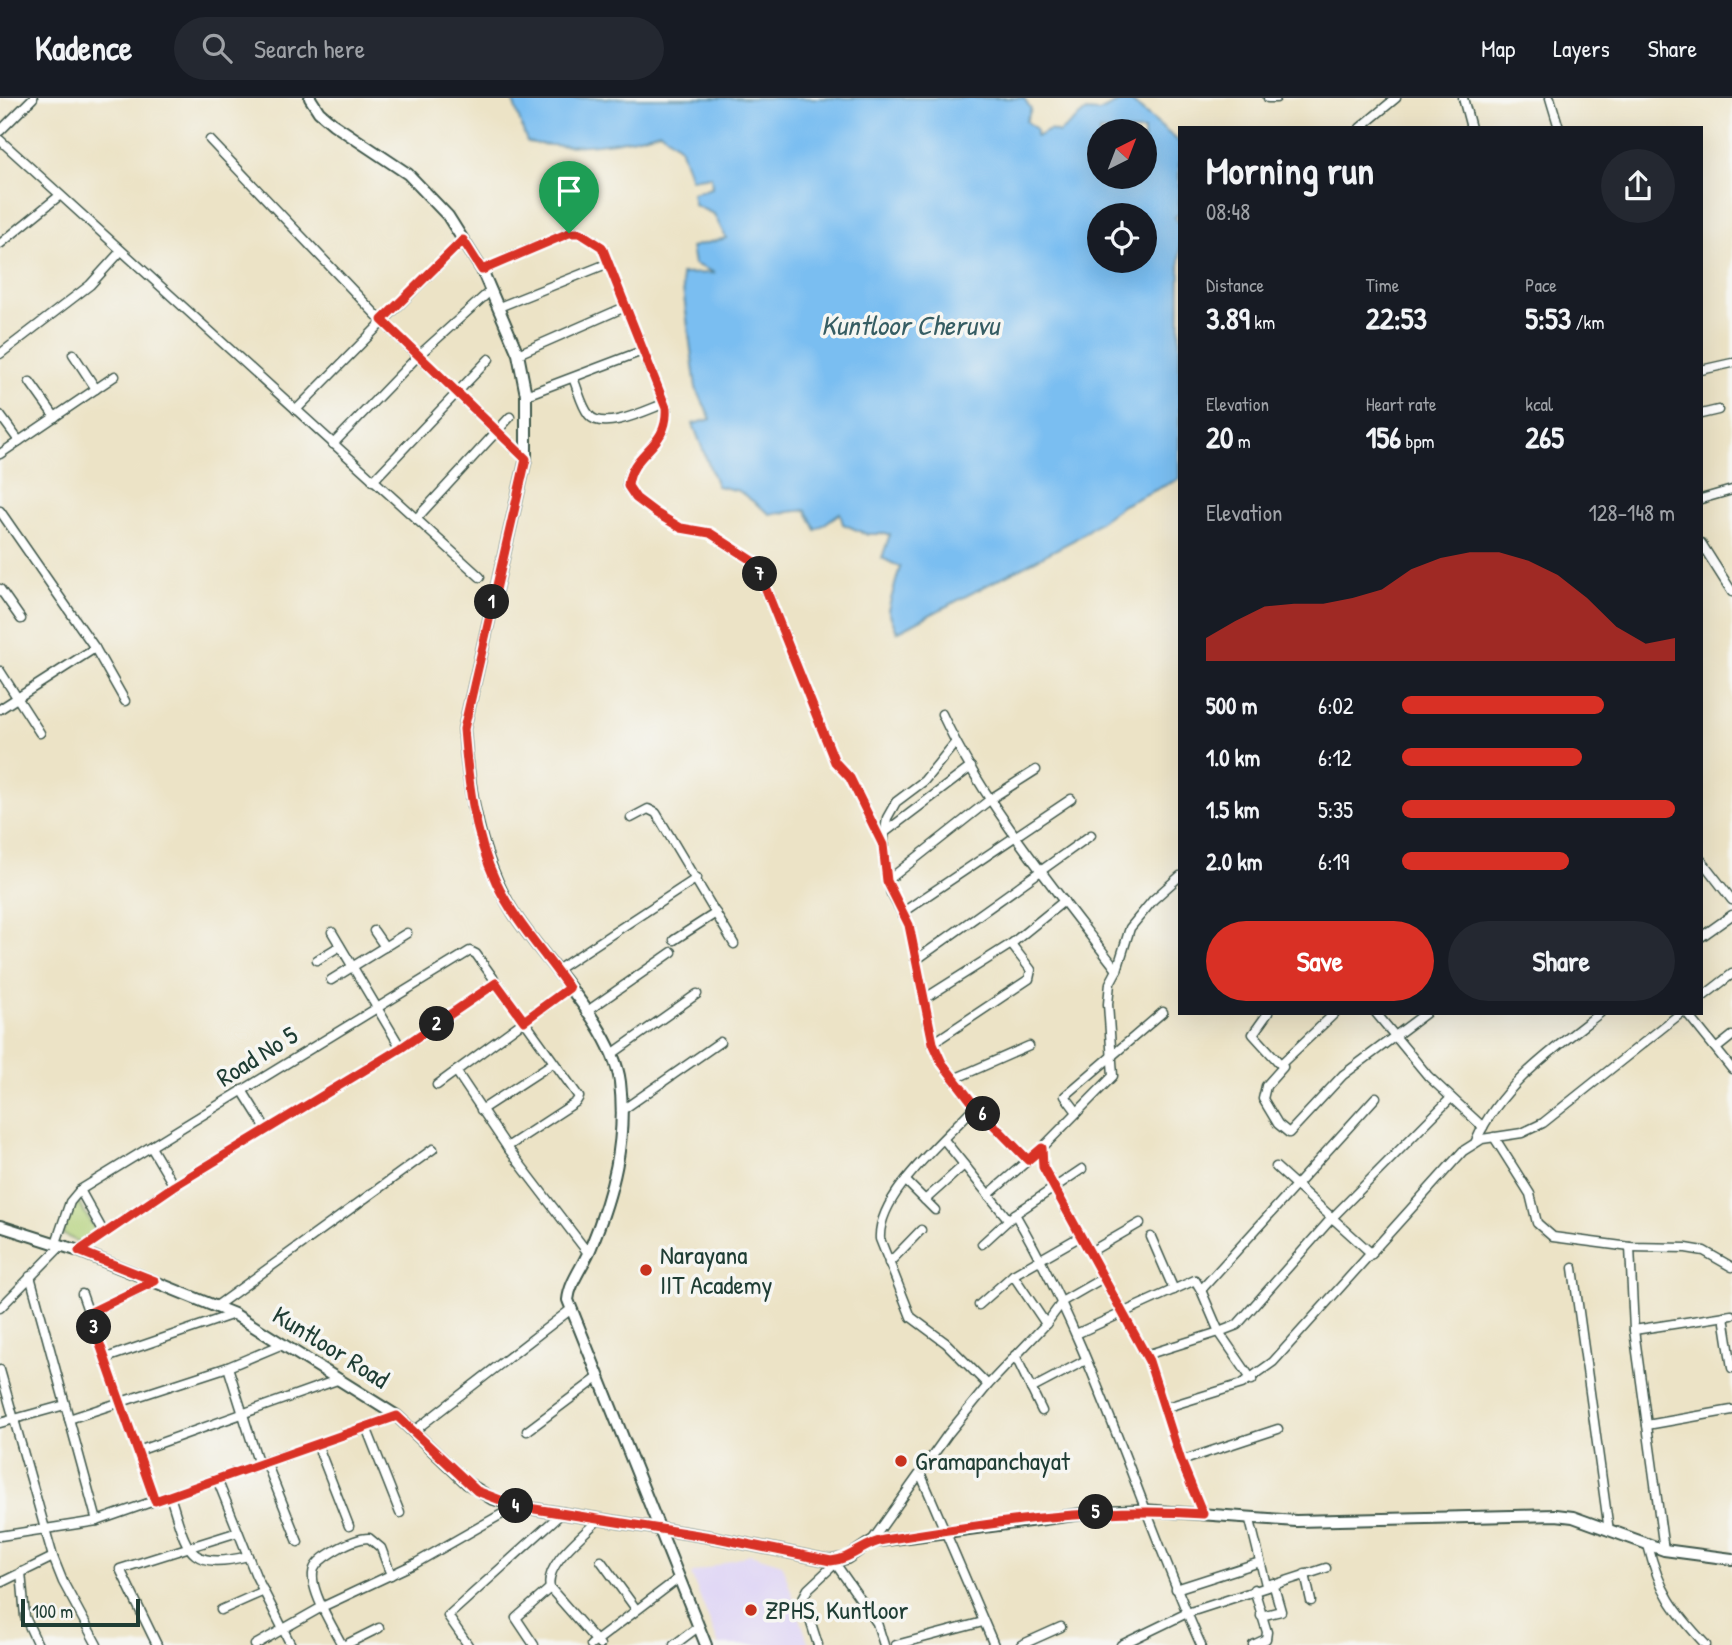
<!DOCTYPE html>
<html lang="en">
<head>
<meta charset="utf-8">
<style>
  :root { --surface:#171b24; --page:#242831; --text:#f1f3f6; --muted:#9ea1a6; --line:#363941; --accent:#d93025 }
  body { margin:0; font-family:"Patrick Hand",sans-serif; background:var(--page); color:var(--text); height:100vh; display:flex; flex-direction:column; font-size:26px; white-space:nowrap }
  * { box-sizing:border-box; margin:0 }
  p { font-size:23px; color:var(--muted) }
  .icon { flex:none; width:38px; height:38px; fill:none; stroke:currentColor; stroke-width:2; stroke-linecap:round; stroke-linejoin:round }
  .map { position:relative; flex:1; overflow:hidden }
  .sheet { position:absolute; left:1178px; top:28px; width:525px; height:889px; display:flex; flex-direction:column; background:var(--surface); border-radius:0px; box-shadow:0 7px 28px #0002 }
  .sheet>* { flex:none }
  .needle { width:46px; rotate:42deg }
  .tools { position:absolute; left:1087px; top:21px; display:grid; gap:14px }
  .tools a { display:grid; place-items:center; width:70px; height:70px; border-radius:50%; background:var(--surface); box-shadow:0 7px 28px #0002; font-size:35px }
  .scale { position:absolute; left:21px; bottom:18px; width:119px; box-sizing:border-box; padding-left:7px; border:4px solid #1f3d34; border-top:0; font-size:19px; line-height:24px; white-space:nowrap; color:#1f3d34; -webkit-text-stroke:5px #f6f6f2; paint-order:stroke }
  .pin { position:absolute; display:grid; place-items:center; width:60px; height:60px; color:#fff; margin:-72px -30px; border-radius:50% 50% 50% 0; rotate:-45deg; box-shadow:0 0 7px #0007 }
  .pin .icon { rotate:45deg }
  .km { position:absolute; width:35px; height:35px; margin:-18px; border-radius:50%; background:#222; color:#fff; font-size:19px; line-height:35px; text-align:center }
  .round { display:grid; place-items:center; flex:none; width:74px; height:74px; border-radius:37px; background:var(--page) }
  .overview { display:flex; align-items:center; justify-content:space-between; height:119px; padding:0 28px }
  h1 { font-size:38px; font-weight:800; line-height:52px }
  .stats { display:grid; grid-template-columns:repeat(3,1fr); gap:10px; height:119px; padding:7px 28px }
  .stats div { display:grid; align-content:center }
  .stats b { font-size:30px; font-weight:800 }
  .stats small { font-size:19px; font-weight:400 }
  .stats p { font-size:19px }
  .chart { height:196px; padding:14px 28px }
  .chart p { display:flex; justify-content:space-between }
  .chart svg { width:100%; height:126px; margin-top:7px; fill:var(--accent); opacity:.7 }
  .button { display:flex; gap:14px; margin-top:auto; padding:14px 28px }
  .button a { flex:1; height:80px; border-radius:42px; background:var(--accent); color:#fff; font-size:28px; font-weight:800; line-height:80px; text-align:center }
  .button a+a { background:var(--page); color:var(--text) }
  ul { padding:0 28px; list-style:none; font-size:23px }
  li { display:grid; grid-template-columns:112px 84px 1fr; align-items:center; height:52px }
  li i { height:18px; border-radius:9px; background:var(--accent) }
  header { display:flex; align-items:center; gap:42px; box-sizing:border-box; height:98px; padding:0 35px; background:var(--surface); border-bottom:2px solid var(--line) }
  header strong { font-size:33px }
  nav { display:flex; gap:38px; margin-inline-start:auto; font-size:24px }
  .search { width:490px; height:63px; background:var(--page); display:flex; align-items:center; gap:18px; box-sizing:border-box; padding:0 24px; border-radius:38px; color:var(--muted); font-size:26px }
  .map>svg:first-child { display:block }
  .built { fill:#dfd5f5 }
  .green { fill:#b0cf76; stroke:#688655; stroke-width:2 }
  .water { fill:#7abef1; stroke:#4c7e92; stroke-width:2; fill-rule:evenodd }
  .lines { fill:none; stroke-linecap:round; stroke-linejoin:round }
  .street-casing { stroke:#3e564a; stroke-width:11 }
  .secondary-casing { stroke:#3e564a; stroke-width:14 }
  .street { stroke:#fff; stroke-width:8 }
  .secondary { stroke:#fff; stroke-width:10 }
  .route-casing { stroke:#fff; stroke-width:14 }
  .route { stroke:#d93025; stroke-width:9 }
  .poi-dot { fill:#c8321e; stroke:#f6f6f2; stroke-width:2.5 }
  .labels { text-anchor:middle; stroke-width:7; stroke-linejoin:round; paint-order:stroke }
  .street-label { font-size:26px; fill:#1f3d34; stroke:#f6f6f2 }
  .poi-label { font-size:26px; fill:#1f3d34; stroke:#f6f6f2; text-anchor:start }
  .water-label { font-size:28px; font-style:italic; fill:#365d63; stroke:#f6f6f2 }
</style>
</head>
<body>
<header>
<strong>Kadence</strong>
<div class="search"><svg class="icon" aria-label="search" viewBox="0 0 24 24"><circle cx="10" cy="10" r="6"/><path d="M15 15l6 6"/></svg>Search here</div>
<nav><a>Map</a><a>Layers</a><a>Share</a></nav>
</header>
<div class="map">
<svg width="1732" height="1547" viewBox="0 0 1732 1547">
  <rect width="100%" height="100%" fill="#f6f6f2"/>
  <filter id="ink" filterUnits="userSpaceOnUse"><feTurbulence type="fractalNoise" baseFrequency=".0143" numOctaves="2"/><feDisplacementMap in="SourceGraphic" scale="14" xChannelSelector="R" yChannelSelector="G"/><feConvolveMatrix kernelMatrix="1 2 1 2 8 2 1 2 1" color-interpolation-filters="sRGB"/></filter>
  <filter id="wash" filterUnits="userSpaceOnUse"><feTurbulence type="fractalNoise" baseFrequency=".00686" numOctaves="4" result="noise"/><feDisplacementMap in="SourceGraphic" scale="28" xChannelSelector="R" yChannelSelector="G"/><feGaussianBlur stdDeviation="1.57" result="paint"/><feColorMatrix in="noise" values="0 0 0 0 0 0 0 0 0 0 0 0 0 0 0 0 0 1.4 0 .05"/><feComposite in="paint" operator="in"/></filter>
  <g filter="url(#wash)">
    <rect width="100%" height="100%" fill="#ece3c6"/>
    <path class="built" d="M 750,1456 L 782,1466 L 809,1547 L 719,1547 L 691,1476 Z"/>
    <path class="green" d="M 77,1102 L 96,1133 L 80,1145 L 62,1136 Z"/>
    <path class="water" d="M 512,0 L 1024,0 L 1031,11 L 1026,23 L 1036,31 L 1036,39 L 1050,32 L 1059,35 L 1086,13 L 1099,14 L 1127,0 L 1179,44 L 1179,115 L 1175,119 L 1180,127 L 1179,381 L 1123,407 L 1074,442 L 897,534 L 888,512 L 900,469 L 882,460 L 890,436 L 866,436 L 843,426 L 840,415 L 816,432 L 806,412 L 770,416 L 739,393 L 717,388 L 693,326 L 711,321 L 696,290 L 681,176 L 715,175 L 694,166 L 691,149 L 726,140 L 714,116 L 694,107 L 692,95 L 712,90 L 711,78 L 691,81 L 680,49 L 660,33 C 621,46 569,52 527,44 ZM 1099,33 L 1144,33 L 1144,79 L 1099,79 ZM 1099,117 L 1144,117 L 1144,163 L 1099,163 Z"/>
  </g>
  <g filter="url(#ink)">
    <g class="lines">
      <g class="street-casing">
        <g id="street">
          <path d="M 1268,0 L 1276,0"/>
          <path d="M 1463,0 L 1471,30"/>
          <path d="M 1550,0 L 1559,30"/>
          <path d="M 1360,30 L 1396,0"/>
          <path d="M 0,33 L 33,0"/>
          <path d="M 0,42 L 480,479"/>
          <path d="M 210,42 L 381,222 L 526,361"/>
          <path d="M 0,146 L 59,98"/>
          <path d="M 482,172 L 569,135 L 580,135 L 602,149 L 666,310 C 669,350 631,353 627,388 L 636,400 L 656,415 L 681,430 L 710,435 L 755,464 L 835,664 L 850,680 L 883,747"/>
          <path d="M 499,209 L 609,165"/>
          <path d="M 0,256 L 90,187 L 121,153"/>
          <path d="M 73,256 L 96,291"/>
          <path d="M 518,256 L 625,209"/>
          <path d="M 1701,272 L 1732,265"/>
          <path d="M 573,280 C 578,291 581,307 589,317 C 602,334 647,312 663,306"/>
          <path d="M 30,284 L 55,319"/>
          <path d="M 526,297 L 642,253"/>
          <path d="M 296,312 L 463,142"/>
          <path d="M 1701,316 L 1718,312"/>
          <path d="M 0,317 L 19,343"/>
          <path d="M 333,346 L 418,258 L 489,194"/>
          <path d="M 0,356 L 115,278"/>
          <path d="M 373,383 L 489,261"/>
          <path d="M 1701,401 L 1732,392"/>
          <path d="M 0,413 L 95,550 L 125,603"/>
          <path d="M 416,421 L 510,319"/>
          <path d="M 1701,445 L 1732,494"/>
          <path d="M 0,491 L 21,521"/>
          <path d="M 0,573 L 40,635"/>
          <path d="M 0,611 L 95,550"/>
          <path d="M 942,616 C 983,705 1057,794 1117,872"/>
          <path d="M 955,645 L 924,683 L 896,704 L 887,720 L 883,747 L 886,773 L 891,795 L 909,827 L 933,945 L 942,965 L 975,1008 L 1028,1062"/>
          <path d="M 631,720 L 648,711 L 656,715 L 734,846"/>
          <path d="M 884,735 L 971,669"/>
          <path d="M 1701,762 L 1732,802"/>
          <path d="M 887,783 L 992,700 L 1036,672"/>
          <path d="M 903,814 L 1071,701"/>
          <path d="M 374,833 L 385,849"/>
          <path d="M 332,834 L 401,950"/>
          <path d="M 1701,839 L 1732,817"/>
          <path d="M 674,842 L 716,815"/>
          <path d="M 317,862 L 340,848"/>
          <path d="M 916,862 L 1091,737"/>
          <path d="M 557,872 L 697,780"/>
          <path d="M 331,882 L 407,835"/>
          <path d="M 1701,900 L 1732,876"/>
          <path d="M 924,901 L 1011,846 L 1064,803"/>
          <path d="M 586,914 L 672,854"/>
          <path d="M 1268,915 L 1253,936 L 1283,969 L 1266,988 L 1263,1001 L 1278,1026 L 1289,1035 L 1343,977 L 1426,915"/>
          <path d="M 1376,915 L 1428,978 L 1483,1029"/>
          <path d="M 1687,915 L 1732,971"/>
          <path d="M 933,945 L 1029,881 L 1031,872 L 1011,846"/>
          <path d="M 1717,950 L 1732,938"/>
          <path d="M 612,956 L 697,896"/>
          <path d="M 1282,965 L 1335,915"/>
          <path d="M 456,973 L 507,1049 L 588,1155"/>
          <path d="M 954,981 L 1029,948"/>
          <path d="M 437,987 L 569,890"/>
          <path d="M 242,992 L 267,1032"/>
          <path d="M 975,1008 C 946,1041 877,1096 880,1141 L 911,1219 L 946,1245 L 988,1287"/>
          <path d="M 481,1012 L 553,965"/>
          <path d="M 621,1013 L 720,944"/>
          <path d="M 1077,1014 L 1065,998 L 1163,914"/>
          <path d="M 1494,1039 L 1530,1096 L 1537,1125 L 1553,1139 L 1630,1149 L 1686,1150 L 1704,1153 L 1732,1169"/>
          <path d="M 945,1043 L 1008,1121"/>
          <path d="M 1476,1043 C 1500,988 1554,951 1600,915"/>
          <path d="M 151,1049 L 174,1088"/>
          <path d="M 1042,1050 L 1043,1069 L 1149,1263 L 1181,1363 L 1203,1416"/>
          <path d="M 1276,1069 L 1372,1156"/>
          <path d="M 906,1083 L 935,1112"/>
          <path d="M 80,1092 L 104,1135"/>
          <path d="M 988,1097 L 1042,1050 L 1113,978 L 1108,906 L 1110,885 L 1117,872 L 1130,830 L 1153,802 L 1180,778"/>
          <path d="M 925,1102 L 964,1067"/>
          <path d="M 1015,1116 C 1094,1251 1137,1404 1201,1547"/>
          <path d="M 1151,1139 L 1174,1192"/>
          <path d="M 56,1145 L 70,1104 L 80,1092 L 470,853 L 476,856 L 579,999 L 576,1004 L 507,1049"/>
          <path d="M 982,1146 L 1015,1116 L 1082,1071"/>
          <path d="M 1630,1149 L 1634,1232 L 1664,1452"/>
          <path d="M 79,1153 L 174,1088 L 401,950 L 496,885"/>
          <path d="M 1090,1154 L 1140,1125"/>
          <path d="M 889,1165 L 921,1132"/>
          <path d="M 1573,1170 L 1609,1433"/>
          <path d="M 1013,1177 L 1046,1226"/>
          <path d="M 30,1178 L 97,1423"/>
          <path d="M 1201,1192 L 1219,1234 L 1237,1227 L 1331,1121 L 1451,1000"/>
          <path d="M 82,1196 L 155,1403"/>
          <path d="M 979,1207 L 1013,1177 L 1081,1138"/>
          <path d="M 215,1209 L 433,1051"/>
          <path d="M 0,1210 L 62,1147"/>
          <path d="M 89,1215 L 154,1183"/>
          <path d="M 1724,1218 L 1732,1270"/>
          <path d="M 1634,1232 L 1732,1217"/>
          <path d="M 1076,1236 L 1195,1182 L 1201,1192 L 1376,999"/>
          <path d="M 1015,1257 L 1042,1313"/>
          <path d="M 1146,1257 L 1219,1234 L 1252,1282"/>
          <path d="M 106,1260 L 234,1216"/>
          <path d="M 228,1269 L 259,1367"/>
          <path d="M 0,1272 L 53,1459 L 63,1484 L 97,1547"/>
          <path d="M 1031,1291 L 1086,1262"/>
          <path d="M 1164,1310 L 1242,1286 L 1273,1264 L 1463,1053 L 1482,1041 L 1522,1035 L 1543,1025 L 1681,915"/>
          <path d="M 69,1321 L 228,1269 L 283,1246"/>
          <path d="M 0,1325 L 65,1307"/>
          <path d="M 1647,1327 L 1732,1312"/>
          <path d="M 366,1329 L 400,1415"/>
          <path d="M 414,1333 L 570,1212"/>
          <path d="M 527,1333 L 599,1279"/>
          <path d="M 317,1346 L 349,1428"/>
          <path d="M 138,1353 L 340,1281"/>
          <path d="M 1181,1363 L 1278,1331"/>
          <path d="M 266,1364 L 298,1444"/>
          <path d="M 921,1377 L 994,1547"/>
          <path d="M 217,1381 L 256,1478 L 291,1547"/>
          <path d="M 170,1398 C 187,1449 185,1474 248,1458"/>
          <path d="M 599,1421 C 583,1438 544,1466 550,1490 L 600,1547"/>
          <path d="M 1250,1422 L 1266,1487"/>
          <path d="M 0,1438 L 97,1423 L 397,1318"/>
          <path d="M 871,1444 L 948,1336 L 988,1287 L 1046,1226 L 1063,1203 L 1103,1180"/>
          <path d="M 1648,1447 C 1659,1493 1674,1513 1706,1547"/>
          <path d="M 601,1463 L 636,1511"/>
          <path d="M 835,1465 L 877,1525 L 884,1547"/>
          <path d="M 21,1474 L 25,1519 L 38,1547"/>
          <path d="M 1305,1476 L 1311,1503"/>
          <path d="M 0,1485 L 53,1459"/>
          <path d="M 1176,1491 L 1260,1464"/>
          <path d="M 221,1512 L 264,1493"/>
          <path d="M 1261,1518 L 1281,1513 L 1273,1485"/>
          <path d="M 157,1547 L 120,1471 L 238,1434"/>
          <path d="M 255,1547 L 322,1509 L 416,1465 L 516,1408"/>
          <path d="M 342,1547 C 334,1531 307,1489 314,1471 C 317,1463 326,1458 334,1453 C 344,1447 357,1440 369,1440 L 381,1450 L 391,1477"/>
          <path d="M 345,1547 L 379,1530"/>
          <path d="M 468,1547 L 448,1518 L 563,1414"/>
          <path d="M 534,1547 L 516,1520 L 550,1490"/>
          <path d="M 591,1547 L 679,1480"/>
          <path d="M 674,1547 L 698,1529"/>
          <path d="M 818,1547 L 803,1500 L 808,1491 L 839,1462"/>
          <path d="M 896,1547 L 983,1524"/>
          <path d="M 1021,1547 L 1061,1529"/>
          <path d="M 1121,1547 L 1187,1515 L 1326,1470"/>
          <path d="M 1253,1547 L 1266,1541 L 1267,1534 L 1254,1491"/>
        </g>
      </g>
      <g class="secondary-casing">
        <g id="secondary">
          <path d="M 310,0 L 319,14 L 333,26 L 408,76 L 448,118 L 482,172 L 518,256 L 526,297 L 526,361 L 464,631 C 469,695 479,759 513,814 C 543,862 613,928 620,984 C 627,1043 613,1095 591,1149 C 584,1167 570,1183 568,1202 L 706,1547"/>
          <path d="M 0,1128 L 79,1153 L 234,1216 L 397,1318 L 467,1385 L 491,1400 L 516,1408 L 717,1440 L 831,1463 L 847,1460 L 871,1444 L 1097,1414 L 1143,1412 L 1296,1423 L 1556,1417 L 1573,1419 L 1664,1452 L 1732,1461"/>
        </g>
      </g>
      <use href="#street" class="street"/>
      <use href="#secondary" class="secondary"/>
    </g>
  </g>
  <g class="lines" filter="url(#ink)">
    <g class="route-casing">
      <path id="route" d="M 569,135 L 580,135 L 602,149 L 666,310 C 669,350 631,353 628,388 L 636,400 L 656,415 L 681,430 L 710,435 L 755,464 L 835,664 L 850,680 L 883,747 L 887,783 L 909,827 L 933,945 L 942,965 L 975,1008 L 1028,1062 L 1042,1050 L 1043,1069 L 1149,1263 L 1181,1363 L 1203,1416 C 1096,1408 990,1425 884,1442 C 864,1445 852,1461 831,1463 L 717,1440 L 516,1408 L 477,1393 L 397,1318 L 155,1403 L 89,1215 L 155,1183 L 79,1153 L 174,1088 L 401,950 L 496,885 L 524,923 L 569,890 C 545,855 514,823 496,784 C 474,737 468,682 464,631 L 526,361 L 382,222 L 463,142 L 482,172 Z"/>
    </g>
    <use href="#route" class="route"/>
  </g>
  <g class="poi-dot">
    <circle cx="646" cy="1172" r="7"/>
    <circle cx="901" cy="1363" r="7"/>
    <circle cx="751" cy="1512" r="7"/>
  </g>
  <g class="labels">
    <g class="street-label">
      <text transform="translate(257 958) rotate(-32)" y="9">Road No 5</text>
      <text transform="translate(331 1249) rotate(32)" y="9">Kuntloor Road</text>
    </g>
    <g class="poi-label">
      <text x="660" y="1166">Narayana<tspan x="660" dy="30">IIT Academy</tspan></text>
      <text x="915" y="1372">Gramapanchayat</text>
      <text x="765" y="1521">ZPHS, Kuntloor</text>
    </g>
    <g class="water-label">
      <text x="910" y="237">Kuntloor Cheruvu</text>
    </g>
  </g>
</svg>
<div class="tools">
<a><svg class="needle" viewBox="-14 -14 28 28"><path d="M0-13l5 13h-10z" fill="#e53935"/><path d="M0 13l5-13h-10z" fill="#9ea1a6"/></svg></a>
<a><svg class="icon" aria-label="locate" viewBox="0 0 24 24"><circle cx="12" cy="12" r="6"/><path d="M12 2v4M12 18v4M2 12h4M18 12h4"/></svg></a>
</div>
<div class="scale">100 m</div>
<div class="pin" style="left:569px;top:135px;background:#1e9e55"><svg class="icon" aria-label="arrive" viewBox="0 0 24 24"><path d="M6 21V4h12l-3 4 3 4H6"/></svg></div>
<b class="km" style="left:492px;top:504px">1</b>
<b class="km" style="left:437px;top:926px">2</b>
<b class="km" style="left:94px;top:1229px">3</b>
<b class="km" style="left:516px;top:1408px">4</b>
<b class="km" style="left:1096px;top:1414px">5</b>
<b class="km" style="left:983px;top:1016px">6</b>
<b class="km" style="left:760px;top:476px">7</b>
<section class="sheet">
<div class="overview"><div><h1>Morning run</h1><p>08:48</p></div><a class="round"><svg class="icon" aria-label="share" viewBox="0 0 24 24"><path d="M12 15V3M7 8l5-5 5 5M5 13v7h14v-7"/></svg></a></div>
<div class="stats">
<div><p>Distance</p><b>3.89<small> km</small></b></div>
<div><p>Time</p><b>22:53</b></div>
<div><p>Pace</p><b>5:53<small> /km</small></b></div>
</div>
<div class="stats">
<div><p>Elevation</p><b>20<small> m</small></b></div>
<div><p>Heart rate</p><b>156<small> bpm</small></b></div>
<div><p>kcal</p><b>265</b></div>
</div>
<div class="chart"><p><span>Elevation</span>128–148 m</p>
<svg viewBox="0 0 160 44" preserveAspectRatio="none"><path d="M0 44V36L10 30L20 25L30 24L40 24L50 22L60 19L70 12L80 8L90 6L100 6L110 9L120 14L130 22L140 32L150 38L160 36V44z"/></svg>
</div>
<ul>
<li><b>500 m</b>6:02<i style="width:74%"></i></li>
<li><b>1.0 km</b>6:12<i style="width:66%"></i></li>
<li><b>1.5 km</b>5:35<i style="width:100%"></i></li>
<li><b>2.0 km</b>6:19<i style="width:61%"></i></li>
</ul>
<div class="button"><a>Save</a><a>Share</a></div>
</section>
</div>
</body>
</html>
